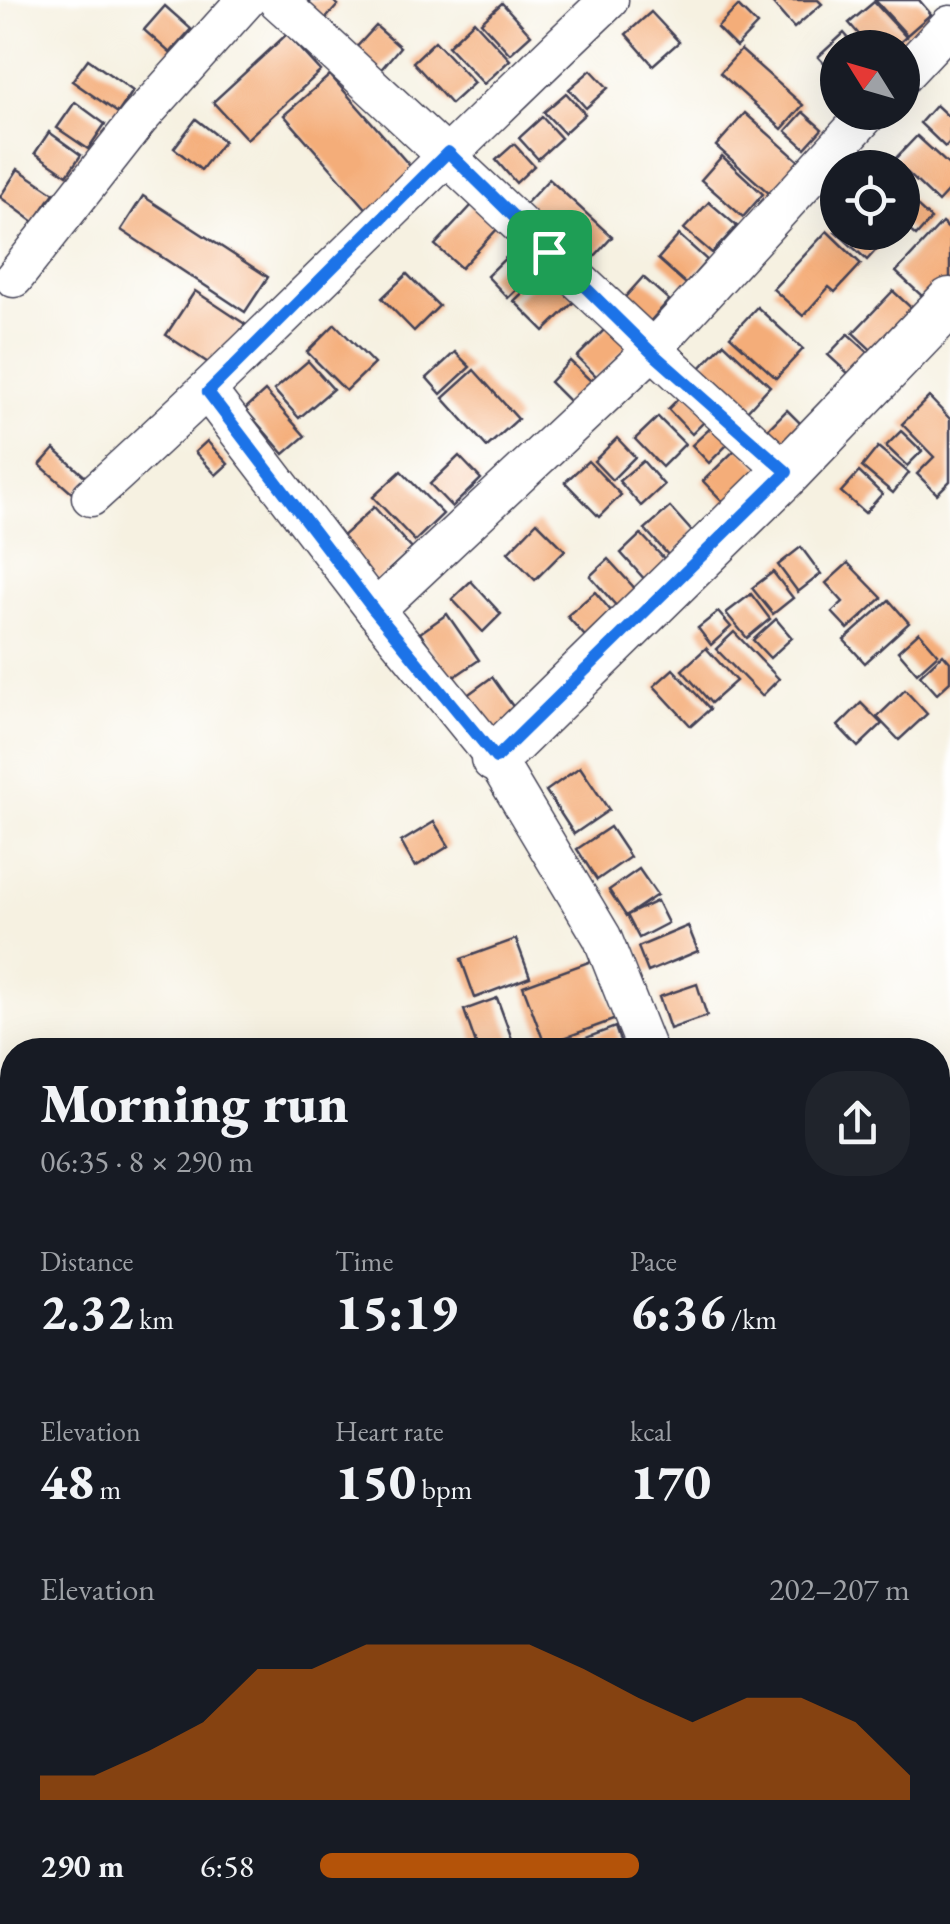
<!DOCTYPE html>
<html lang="en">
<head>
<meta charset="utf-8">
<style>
  :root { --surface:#171b24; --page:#20242c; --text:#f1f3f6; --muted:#9ea1a6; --accent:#b45309 }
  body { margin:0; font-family:"EB Garamond",serif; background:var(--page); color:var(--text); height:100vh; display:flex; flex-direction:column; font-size:38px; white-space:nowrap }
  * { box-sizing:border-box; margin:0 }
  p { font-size:32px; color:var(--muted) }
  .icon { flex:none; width:55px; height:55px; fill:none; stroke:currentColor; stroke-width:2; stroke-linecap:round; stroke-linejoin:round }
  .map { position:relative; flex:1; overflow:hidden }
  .panel { position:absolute; left:0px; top:1038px; width:950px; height:888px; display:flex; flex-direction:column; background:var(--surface); border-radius:40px 40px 0 0; box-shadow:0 10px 40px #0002 }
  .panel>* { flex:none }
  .needle { width:65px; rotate:307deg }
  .fabs { position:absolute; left:820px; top:30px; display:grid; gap:20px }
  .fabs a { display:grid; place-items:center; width:100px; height:100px; border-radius:50%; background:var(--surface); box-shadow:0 10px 40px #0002; font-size:50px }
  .pin { position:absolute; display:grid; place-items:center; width:85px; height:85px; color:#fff; margin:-42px; border-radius:20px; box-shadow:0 5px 15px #0006 }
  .round { display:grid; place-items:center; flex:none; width:105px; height:105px; border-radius:40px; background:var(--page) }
  .summary { display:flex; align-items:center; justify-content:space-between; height:170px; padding:0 40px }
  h1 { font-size:55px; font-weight:800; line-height:75px }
  .figures { display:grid; grid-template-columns:repeat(3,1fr); gap:15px; height:170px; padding:10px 40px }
  .figures div { display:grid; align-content:center }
  .figures b { font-size:50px; font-weight:800 }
  .figures small { font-size:28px; font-weight:400 }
  .figures p { font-size:28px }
  .chart { height:280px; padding:20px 40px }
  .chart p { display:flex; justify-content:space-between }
  .chart svg { width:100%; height:180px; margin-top:10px; fill:var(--accent); opacity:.7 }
  ul { padding:0 40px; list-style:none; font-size:32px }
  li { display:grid; grid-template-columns:160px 120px 1fr; align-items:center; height:75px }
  li i { height:25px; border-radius:12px; background:var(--accent) }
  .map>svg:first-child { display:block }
  .building { fill:#f4ad79 }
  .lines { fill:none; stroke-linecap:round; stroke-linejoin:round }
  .minor-casing { stroke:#424154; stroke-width:41 }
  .tertiary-casing { stroke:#424154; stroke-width:51 }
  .minor { stroke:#fff; stroke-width:38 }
  .tertiary { stroke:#fff; stroke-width:48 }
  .route-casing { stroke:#fff; stroke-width:20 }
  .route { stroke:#1a73e8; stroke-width:12 }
</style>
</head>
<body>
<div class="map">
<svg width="950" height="1924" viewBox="0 0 950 1924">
  <rect width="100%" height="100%" fill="#fff"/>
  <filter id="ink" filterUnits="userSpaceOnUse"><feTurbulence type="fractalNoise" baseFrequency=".01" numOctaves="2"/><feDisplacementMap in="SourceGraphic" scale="20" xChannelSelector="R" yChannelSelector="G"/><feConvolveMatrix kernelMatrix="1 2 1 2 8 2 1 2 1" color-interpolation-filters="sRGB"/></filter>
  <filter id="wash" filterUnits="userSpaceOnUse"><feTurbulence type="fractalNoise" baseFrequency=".0048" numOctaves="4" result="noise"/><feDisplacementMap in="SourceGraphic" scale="40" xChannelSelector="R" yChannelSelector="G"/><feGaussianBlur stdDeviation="2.25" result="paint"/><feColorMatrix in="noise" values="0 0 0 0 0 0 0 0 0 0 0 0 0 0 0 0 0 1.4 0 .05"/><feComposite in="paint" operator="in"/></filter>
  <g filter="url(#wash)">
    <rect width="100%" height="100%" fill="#f6f1e1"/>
    <g id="blocks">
      <g class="building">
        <path d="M 310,0 L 332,0 L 338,5 L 320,25 L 302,9 Z"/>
        <path d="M 777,0 L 818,0 L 822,4 L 794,28 L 773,4 Z"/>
        <path d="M 875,0 L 919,0 L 931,14 L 907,35 Z"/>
        <path d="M 874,2 L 906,37 L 894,48 L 871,48 L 849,23 Z"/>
        <path d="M 502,3 L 531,35 L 510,54 L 481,22 Z"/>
        <path d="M 165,6 L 191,29 L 170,53 L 144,30 Z"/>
        <path d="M 738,6 L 757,25 L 736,47 L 717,28 Z"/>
        <path d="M 651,12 L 679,42 L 653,65 L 626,34 Z"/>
        <path d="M 474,21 L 510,60 L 484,84 L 448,46 Z"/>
        <path d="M 376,26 L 400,47 L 378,73 L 353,51 Z"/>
        <path d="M 844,33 L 857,48 L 838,48 L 838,78 L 818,57 Z"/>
        <path d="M 287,34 L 321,71 L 247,139 L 213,102 Z"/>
        <path d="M 435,41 L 474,83 L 451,104 L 413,62 Z"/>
        <path d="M 741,50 L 803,105 L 782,129 L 720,73 Z"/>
        <path d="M 88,59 L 133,91 L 118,113 L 72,81 Z"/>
        <path d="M 591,70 L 608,88 L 586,108 L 569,89 Z"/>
        <path d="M 330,75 L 417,174 L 371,214 L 284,115 Z"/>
        <path d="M 566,93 L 585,114 L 564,133 L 544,112 Z"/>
        <path d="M 75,102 L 105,124 L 88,149 L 57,128 Z"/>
        <path d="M 936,105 L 950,118 L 950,142 L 945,147 L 920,123 Z"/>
        <path d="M 803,112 L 822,129 L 805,148 L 786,131 Z"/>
        <path d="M 745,113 L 800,162 L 771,195 L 716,146 Z"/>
        <path d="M 542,117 L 561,138 L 538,159 L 519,138 Z"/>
        <path d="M 196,119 L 224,141 L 201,170 L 174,148 Z"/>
        <path d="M 49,132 L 81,155 L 67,175 L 35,153 Z"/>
        <path d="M 917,136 L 950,166 L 950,189 L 938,202 L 894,160 Z"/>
        <path d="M 514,144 L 534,166 L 516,183 L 496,160 Z"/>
        <path d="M 722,156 L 763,194 L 743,217 L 701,180 Z"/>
        <path d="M 18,169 L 54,193 L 34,222 L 0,197 Z"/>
        <path d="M 549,179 L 612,237 L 584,268 L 521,209 Z"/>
        <path d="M 902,192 L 931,219 L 916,236 L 902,224 Z"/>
        <path d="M 143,196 L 268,277 L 245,312 L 121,230 Z"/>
        <path d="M 709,202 L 737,226 L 712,253 L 684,229 Z"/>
        <path d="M 473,204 L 498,228 L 461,268 L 435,245 Z"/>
        <path d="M 942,223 L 950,230 L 950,295 L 936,309 L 896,272 Z"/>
        <path d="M 827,231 L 861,264 L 835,292 L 829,287 L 803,316 L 773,289 Z"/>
        <path d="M 836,232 L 892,232 L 867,260 Z"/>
        <path d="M 679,235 L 707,260 L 686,284 L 658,259 Z"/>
        <path d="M 521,243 L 542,265 L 508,298 L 487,276 Z"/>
        <path d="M 547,269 L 577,299 L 544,331 L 514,301 Z"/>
        <path d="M 407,274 L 439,306 L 414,331 L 382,298 Z"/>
        <path d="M 643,277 L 669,300 L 646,326 L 620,303 Z"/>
        <path d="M 195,291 L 245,324 L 216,368 L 166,335 Z"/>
        <path d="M 893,291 L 921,317 L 882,360 L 853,333 Z"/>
        <path d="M 757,307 L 803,349 L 776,378 L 730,336 Z"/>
        <path d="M 611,323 L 631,343 L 597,377 L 577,357 Z"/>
        <path d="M 335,324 L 374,364 L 346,391 L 307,352 Z"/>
        <path d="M 848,334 L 882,365 L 863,387 L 828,355 Z"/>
        <path d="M 724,343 L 770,386 L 744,414 L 697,371 Z"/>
        <path d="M 455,352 L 470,367 L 441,394 L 427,378 Z"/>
        <path d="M 308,361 L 333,389 L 299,418 L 274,390 Z"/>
        <path d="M 570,361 L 592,382 L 571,403 L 550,382 Z"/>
        <path d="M 474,370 L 518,419 L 487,447 L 443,398 Z"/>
        <path d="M 688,389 L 712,414 L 692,434 L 668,409 Z"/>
        <path d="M 265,391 L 305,436 L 284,454 L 245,409 Z"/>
        <path d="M 929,397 L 950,419 L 950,481 L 937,494 L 917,474 L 934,457 L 902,424 Z"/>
        <path d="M 787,410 L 812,435 L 792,454 L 768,429 Z"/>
        <path d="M 658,417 L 685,444 L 662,467 L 635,439 Z"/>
        <path d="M 717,422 L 733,439 L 709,463 L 692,445 Z"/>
        <path d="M 901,431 L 922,451 L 907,466 L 886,446 Z"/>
        <path d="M 617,438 L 635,457 L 612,480 L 594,461 Z"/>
        <path d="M 207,441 L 228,464 L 216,475 L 195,452 Z"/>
        <path d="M 739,446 L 767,474 L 731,510 L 703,481 Z"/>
        <path d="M 878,447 L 909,473 L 893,493 L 862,467 Z"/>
        <path d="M 54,449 L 88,479 L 74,495 L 40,465 Z"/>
        <path d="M 459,456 L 481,479 L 452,507 L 430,484 Z"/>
        <path d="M 588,461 L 621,495 L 599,517 L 565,482 Z"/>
        <path d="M 643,461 L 664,485 L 641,506 L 619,481 Z"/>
        <path d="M 401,471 L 443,514 L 415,541 L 373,497 Z"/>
        <path d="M 859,472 L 882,494 L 865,513 L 841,492 Z"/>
        <path d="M 374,507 L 412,549 L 376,582 L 338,540 Z"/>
        <path d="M 670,507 L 695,535 L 670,557 L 645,529 Z"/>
        <path d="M 537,522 L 565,550 L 535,580 L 508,552 Z"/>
        <path d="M 641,534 L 669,564 L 648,583 L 621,553 Z"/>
        <path d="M 801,547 L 821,574 L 798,592 L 778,565 Z"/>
        <path d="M 608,559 L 639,593 L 620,610 L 590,576 Z"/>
        <path d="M 848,563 L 882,598 L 848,629 L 832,612 L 843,602 L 826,583 Z"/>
        <path d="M 773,572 L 793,598 L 773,614 L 752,588 Z"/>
        <path d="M 471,581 L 501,614 L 483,632 L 452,599 Z"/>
        <path d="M 595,592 L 611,611 L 585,636 L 567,616 Z"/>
        <path d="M 751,594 L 770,619 L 747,638 L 726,613 Z"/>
        <path d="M 889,600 L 909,623 L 865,663 L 844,640 Z"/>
        <path d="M 718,612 L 731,627 L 711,645 L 698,628 Z"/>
        <path d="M 447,614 L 479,660 L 451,679 L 420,633 Z"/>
        <path d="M 776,619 L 792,638 L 770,658 L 753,640 Z"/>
        <path d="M 734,632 L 779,679 L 762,696 L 716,649 Z"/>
        <path d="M 919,632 L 938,654 L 917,673 L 898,651 Z"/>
        <path d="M 706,648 L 736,681 L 711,703 L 682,670 Z"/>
        <path d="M 943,654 L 950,662 L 950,682 L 937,694 L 920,675 Z"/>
        <path d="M 673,669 L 710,709 L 691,726 L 654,686 Z"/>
        <path d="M 492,677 L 524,722 L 497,740 L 466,696 Z"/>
        <path d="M 905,690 L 927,714 L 899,740 L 877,717 Z"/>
        <path d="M 861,703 L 882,724 L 858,747 L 838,726 Z"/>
        <path d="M 580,767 L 609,810 L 574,834 L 546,791 Z"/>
        <path d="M 434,822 L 449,846 L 415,867 L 401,842 Z"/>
        <path d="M 610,827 L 630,857 L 597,880 L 577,849 Z"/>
        <path d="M 639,869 L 657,895 L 626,916 L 609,890 Z"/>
        <path d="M 657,901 L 668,923 L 639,938 L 627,915 Z"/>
        <path d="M 688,926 L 698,951 L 648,972 L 638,947 Z"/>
        <path d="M 516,939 L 530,977 L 475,998 L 461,959 Z"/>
        <path d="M 594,960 L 616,1019 L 545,1045 L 523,986 Z"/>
        <path d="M 697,984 L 707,1016 L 670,1029 L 659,997 Z"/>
        <path d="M 497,998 L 516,1050 L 478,1050 L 464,1010 Z"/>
        <path d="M 615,1027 L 623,1050 L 572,1050 L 570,1044 Z"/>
      </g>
    </g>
  </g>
  <g filter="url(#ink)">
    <use href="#blocks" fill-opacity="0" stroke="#424154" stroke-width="2.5"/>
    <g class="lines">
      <g class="minor-casing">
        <g id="minor">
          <path d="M 277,0 C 450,155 614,318 787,472"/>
          <path d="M 902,76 L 950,25"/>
          <path d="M 14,278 L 138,120 L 246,0"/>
          <path d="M 208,392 L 375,610 L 495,758 L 602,937 L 647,1050"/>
          <path d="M 91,497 C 269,336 435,164 609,0"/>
          <path d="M 375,610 L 651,351 L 869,112"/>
          <path d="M 919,1924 L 920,1912"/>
        </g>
      </g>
      <g class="tertiary-casing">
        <path id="tertiary" d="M 495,758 L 787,472 L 950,302"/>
      </g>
      <use href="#minor" class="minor"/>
      <use href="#tertiary" class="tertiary"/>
    </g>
  </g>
  <g class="lines" filter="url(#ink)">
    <g class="route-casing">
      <path id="route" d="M 448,152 L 650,351 L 787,472 L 496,758 L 374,610 L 208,392 Z"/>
    </g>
    <use href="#route" class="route"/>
  </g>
</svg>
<div class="fabs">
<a><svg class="needle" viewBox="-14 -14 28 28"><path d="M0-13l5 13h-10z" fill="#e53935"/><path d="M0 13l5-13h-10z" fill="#9ea1a6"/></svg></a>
<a><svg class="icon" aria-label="locate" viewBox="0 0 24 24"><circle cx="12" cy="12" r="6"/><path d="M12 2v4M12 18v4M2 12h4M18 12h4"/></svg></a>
</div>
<div class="pin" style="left:549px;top:252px;background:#1e9e55"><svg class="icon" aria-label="arrive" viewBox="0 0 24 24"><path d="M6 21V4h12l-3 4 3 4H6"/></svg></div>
<section class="panel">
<div class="summary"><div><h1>Morning run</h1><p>06:35 · 8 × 290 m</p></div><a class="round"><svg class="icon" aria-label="share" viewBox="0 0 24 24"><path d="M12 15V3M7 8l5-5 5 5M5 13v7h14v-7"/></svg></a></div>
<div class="figures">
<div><p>Distance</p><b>2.32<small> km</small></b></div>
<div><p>Time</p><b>15:19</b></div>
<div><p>Pace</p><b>6:36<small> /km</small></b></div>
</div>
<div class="figures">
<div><p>Elevation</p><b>48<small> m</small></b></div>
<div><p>Heart rate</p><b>150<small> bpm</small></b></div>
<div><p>kcal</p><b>170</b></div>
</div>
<div class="chart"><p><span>Elevation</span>202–207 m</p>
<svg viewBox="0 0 160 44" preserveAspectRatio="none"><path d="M0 44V38L10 38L20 32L30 25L40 12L50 12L60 6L70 6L80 6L90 6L100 12L110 19L120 25L130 19L140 19L150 25L160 38V44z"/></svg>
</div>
<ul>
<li><b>290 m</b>6:58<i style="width:54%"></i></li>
</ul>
</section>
</div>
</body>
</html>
